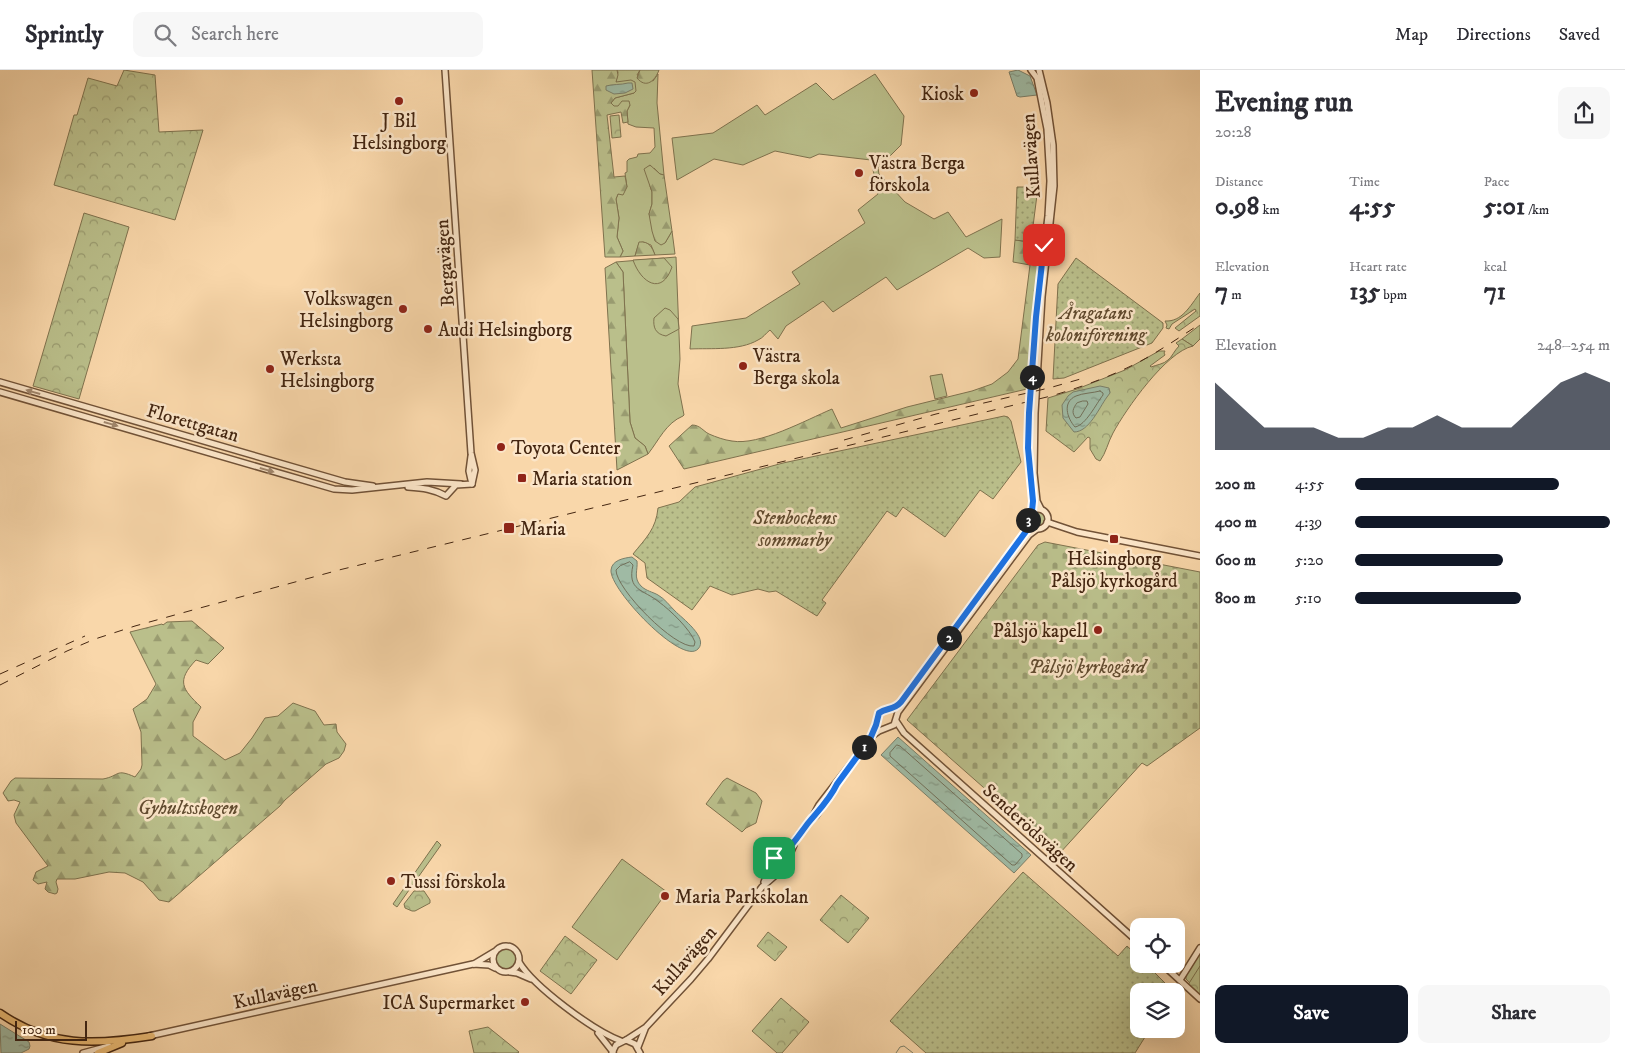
<!DOCTYPE html>
<html lang="en">
<head>
<meta charset="utf-8">
<style>
  :root { --surface:#fff; --page:#f7f7f7; --text:#2b2b33; --muted:#7c7c81; --line:#e1e1e2; --accent:#111827 }
  body { margin:0; font-family:"IM FELL DW Pica",serif; background:var(--page); color:var(--text); height:100vh; display:flex; flex-direction:column; font-size:19px; white-space:nowrap }
  * { box-sizing:border-box; margin:0 }
  p { font-size:16px; color:var(--muted) }
  .icon { flex:none; width:28px; height:28px; fill:none; stroke:currentColor; stroke-width:2; stroke-linecap:round; stroke-linejoin:round }
  .map { position:relative; flex:1; overflow:hidden }
  .drawer { display:flex; flex-direction:column; background:var(--surface); width:425px }
  .drawer>* { flex:none }
  .controls { position:absolute; left:1130px; top:848px; display:grid; gap:10px }
  .controls a { display:grid; place-items:center; width:55px; height:55px; border-radius:10px; background:var(--surface); box-shadow:0 5px 20px #0002; font-size:25px }
  .scale { position:absolute; left:15px; bottom:12px; width:72px; box-sizing:border-box; padding-left:5px; border:2px solid #442611; border-top:0; font-size:14px; line-height:18px; white-space:nowrap; color:#442611; -webkit-text-stroke:4px #fbe5c8; paint-order:stroke }
  .pin { position:absolute; display:grid; place-items:center; width:42px; height:42px; color:#fff; margin:-21px; border-radius:10px; box-shadow:0 2px 8px #0006 }
  .km { position:absolute; width:25px; height:25px; margin:-12px; border-radius:50%; background:#222; color:#fff; font-size:14px; line-height:25px; text-align:center }
  .round { display:grid; place-items:center; flex:none; width:52px; height:52px; border-radius:10px; background:var(--page) }
  .headline { display:flex; align-items:center; justify-content:space-between; height:85px; padding:0 15px }
  h1 { font-size:28px; font-weight:700; line-height:38px }
  .metrics { display:grid; grid-template-columns:repeat(3,1fr); gap:8px; height:85px; padding:5px 15px }
  .metrics div { display:grid; align-content:center }
  .metrics b { font-size:25px; font-weight:700 }
  .metrics small { font-size:14px; font-weight:400 }
  .metrics p { font-size:14px }
  .chart { height:140px; padding:10px 15px }
  .chart p { display:flex; justify-content:space-between }
  .chart svg { width:100%; height:90px; margin-top:5px; fill:var(--accent); opacity:.7 }
  .primary-button { display:flex; gap:10px; margin-top:auto; padding:10px 15px }
  .primary-button a { flex:1; height:58px; border-radius:10px; background:var(--accent); color:#fff; font-size:20px; font-weight:700; line-height:58px; text-align:center }
  .primary-button a+a { background:var(--page); color:var(--text) }
  ul { padding:0 15px; list-style:none; font-size:16px }
  li { display:grid; grid-template-columns:80px 60px 1fr; align-items:center; height:38px }
  li i { height:12px; border-radius:6px; background:var(--accent) }
  header { display:flex; align-items:center; gap:30px; box-sizing:border-box; height:70px; padding:0 25px; background:var(--surface); border-bottom:1px solid var(--line) }
  header strong { font-size:24px }
  nav { display:flex; gap:28px; margin-inline-start:auto; font-size:18px }
  .search { width:350px; height:45px; background:var(--page); display:flex; align-items:center; gap:12px; box-sizing:border-box; padding:0 18px; border-radius:10px; color:var(--muted); font-size:19px }
  main { display:flex; flex:1; min-height:0 }
  .map>svg:first-child { display:block }
  .grass { fill:#babf8b; stroke:#7f724e }
  .forest { fill:url(#forest-firs); stroke:#7f724e }
  .cemetery { fill:url(#cemetery-stones); stroke:#7f724e }
  .park { fill:url(#park-crowns); stroke:#7f724e }
  .garden { fill:url(#garden-dots); stroke:#7f724e }
  .water { fill:url(#water-ripples); stroke:#7b7f69 }
  .lines { fill:none; stroke-linecap:round; stroke-linejoin:round }
  .shore { stroke:#72705a; stroke-width:1 }
  .stream { stroke:#7b7f69; stroke-width:1 }
  .minor-casing { stroke:#715237; stroke-width:8 }
  .major-casing { stroke:#442611; stroke-width:9 }
  .minor { stroke:#fbe5c8; stroke-width:5 }
  .major { stroke:#ecbc75; stroke-width:6 }
  .rail { stroke:#442611; stroke-width:1; stroke-dasharray:9 9; stroke-linecap:butt }
  .oneway { fill:#a0866c }
  .route-casing { stroke:#fff; stroke-width:10 }
  .route { stroke:#1a73e8; stroke-width:6 }
  .poi-dot { fill:#8f2418; stroke:#fbe5c8; stroke-width:2 }
  .labels { text-anchor:middle; stroke-width:5; stroke-linejoin:round; paint-order:stroke }
  .poi-label { font-size:19px; fill:#442611; stroke:#fbe5c8; text-anchor:start }
  .street-label { font-size:19px; fill:#442611; stroke:#fbe5c8 }
  .park-label { font-size:19px; font-style:italic; fill:#624c30; stroke:#fbe5c8 }
</style>
</head>
<body>
<header>
<strong>Sprintly</strong>
<div class="search"><svg class="icon" aria-label="search" viewBox="0 0 24 24"><circle cx="10" cy="10" r="6"/><path d="M15 15l6 6"/></svg>Search here</div>
<nav><a>Map</a><a>Directions</a><a>Saved</a></nav>
</header>
<main>
<div class="map">
<svg width="1200" height="983" viewBox="0 0 1200 983">
  <defs>
    <pattern id="forest-firs" width="22" height="20" patternUnits="userSpaceOnUse" patternTransform="scale(1.25)"><rect width="22" height="20" fill="#babf8b"/><path d="M5 1l3.5 6h-7zM16 11l3.5 6h-7z" fill="#999b70"/></pattern>
    <pattern id="cemetery-stones" width="16" height="16" patternUnits="userSpaceOnUse" patternTransform="scale(1.25)"><rect width="16" height="16" fill="#babf8b"/><path d="M2 7V4a2 2 0 0 1 4 0v3zM10 15v-3a2 2 0 0 1 4 0v3z" fill="#999b70"/></pattern>
    <pattern id="park-crowns" width="20" height="18" patternUnits="userSpaceOnUse" patternTransform="scale(1.25)"><rect width="20" height="18" fill="#babf8b"/><path d="M2 6a3 3 0 1 1 6 0M12 15a3 3 0 1 1 6 0" fill="none" stroke="#999b70"/></pattern>
    <pattern id="garden-dots" width="8" height="8" patternUnits="userSpaceOnUse" patternTransform="scale(1.25)"><rect width="8" height="8" fill="#babf8b"/><path d="M2 2h.1M6 6h.1" fill="none" stroke="#999b70" stroke-width="1.8" stroke-linecap="round"/></pattern>
    <pattern id="water-ripples" width="26" height="14" patternUnits="userSpaceOnUse" patternTransform="scale(1.25)"><rect width="26" height="14" fill="#9fbaa4"/><path d="M2 4q2-2 4 0t4 0M15 11q2-2 4 0t4 0" fill="none" stroke="#839784"/></pattern>
  </defs>
  <rect width="100%" height="100%" fill="#f9d7aa"/>
  <filter id="stains"><feTurbulence type="fractalNoise" baseFrequency=".004" numOctaves="4"/><feColorMatrix values="0 0 0 0 .2 0 0 0 0 .09 0 0 0 0 .02 0 0 0 .5 -.17"/></filter>
  <radialGradient id="worn" r=".72"><stop offset=".6" stop-color="#630" stop-opacity="0"/><stop offset="1" stop-color="#630" stop-opacity=".3"/></radialGradient>
  <g class="grass">
    <path d="M 617,0 L 640,0 L 637,5 L 653,11 L 658,4 L 657,33 L 664,105 L 660,104 L 654,98 L 650,116 L 652,122 L 652,134 L 649,144 L 665,173 L 672,161 L 675,184 L 655,185 L 651,175 L 643,172 L 639,173 L 635,186 L 620,187 L 623,181 L 617,167 L 619,148 L 616,129 L 618,124 L 627,117 L 625,103 L 627,102 L 627,91 L 629,89 L 637,87 L 638,84 L 650,83 L 655,77 L 654,58 L 636,57 L 628,54 L 627,41 L 630,35 L 614,37 L 611,33 L 615,28 L 634,23 L 616,12 L 618,2 Z"/>
    <path d="M 875,4 L 904,46 L 901,75 L 878,98 L 879,104 L 905,132 L 934,149 L 948,142 L 966,167 L 1002,149 L 1000,187 L 984,188 L 968,178 L 897,220 L 886,207 L 833,242 L 823,231 L 786,256 L 778,269 L 770,260 C 766,263 763,268 758,270 C 739,281 711,278 690,279 L 692,256 L 746,248 L 800,214 L 792,202 L 865,153 L 858,140 L 878,124 L 871,90 L 819,84 L 810,88 L 775,81 L 743,95 L 714,89 L 677,110 L 672,68 L 713,63 L 757,35 L 765,45 L 816,13 L 833,30 Z"/>
    <path d="M 676,187 L 680,289 L 678,314 L 684,345 L 683,346 C 666,353 659,370 648,384 L 645,376 L 635,368 L 630,352 L 623,202 L 616,192 Z"/>
    <path d="M 942,304 L 947,326 L 935,329 L 930,306 Z"/>
    <circle cx="1037" cy="449" r="8"/>
    <path d="M 437,771 L 441,775 L 397,837 L 393,834 Z"/>
    <path d="M 622,789 L 667,822 L 617,890 L 572,857 Z"/>
    <circle cx="506" cy="889" r="10"/>
    <path d="M 1200,881 L 1200,924 L 1186,909 L 1186,905 Z"/>
  </g>
  <g class="forest">
    <path d="M 592,0 L 617,0 L 618,5 L 616,12 L 631,10 L 635,12 L 636,21 L 634,23 L 615,28 L 611,33 L 614,36 L 618,36 L 622,31 L 629,31 L 630,35 L 627,41 L 628,52 L 623,53 L 621,42 L 607,45 L 614,107 L 625,106 L 627,117 L 623,125 L 618,124 L 616,129 L 619,148 L 617,167 L 623,181 L 620,187 L 605,187 Z"/>
    <path d="M 640,0 L 659,0 C 655,11 646,19 637,8 Z"/>
    <path d="M 650,95 L 660,104 L 664,105 L 672,161 L 665,173 L 661,175 L 655,171 L 652,161 L 649,144 L 652,134 L 652,122 L 644,99 Z"/>
    <path d="M 1015,170 L 1031,172 L 1031,179 L 1039,189 L 1027,319 L 684,399 L 669,376 L 692,355 C 700,355 703,361 709,364 C 716,367 724,370 732,371 C 759,376 806,350 832,339 L 841,358 L 907,337 L 972,321 L 992,314 L 1008,302 L 1018,289 L 1030,195 L 1013,192 Z"/>
    <path d="M 639,172 C 649,171 652,177 655,185 L 635,186 Z"/>
    <path d="M 664,188 L 672,197 C 662,226 641,213 633,190 Z"/>
    <path d="M 616,192 L 623,202 L 630,352 L 635,368 L 645,376 L 648,384 L 617,400 L 605,198 Z"/>
    <path d="M 665,238 L 670,240 L 678,249 L 679,259 L 666,266 C 655,264 653,257 654,248 Z"/>
    <path d="M 1200,255 L 1200,269 L 1193,276 L 1182,269 Z"/>
    <path d="M 192,551 L 224,578 L 208,594 L 196,590 C 176,611 182,619 201,637 L 193,652 L 193,666 L 225,690 L 240,683 L 252,668 L 265,648 L 278,646 L 293,633 L 315,641 L 324,655 L 336,654 L 337,662 L 346,674 L 344,681 L 339,688 L 326,694 L 285,730 L 280,736 L 169,832 L 159,830 L 143,812 L 125,803 L 109,802 L 75,809 L 57,809 L 56,812 L 58,819 L 57,823 L 55,824 L 48,822 L 45,819 L 47,812 L 38,814 L 33,810 L 36,802 L 48,796 L 16,753 L 14,745 L 20,732 L 14,730 L 8,731 L 3,723 L 11,711 L 15,708 L 103,709 C 120,706 115,698 135,707 L 141,699 L 142,695 L 141,662 L 133,639 L 147,629 L 156,614 L 130,562 L 162,554 L 163,555 L 167,552 Z"/>
    <path d="M 727,708 L 756,723 L 762,731 L 756,753 L 746,758 L 742,762 L 706,734 L 723,711 Z"/>
  </g>
  <path class="cemetery" d="M 1045,472 L 1200,502 L 1200,658 L 1147,696 L 1142,693 L 1059,784 L 907,650 L 1038,475 Z"/>
  <g class="park">
    <path d="M 124,0 L 155,5 L 159,62 L 203,60 L 175,150 L 54,115 L 74,45 L 77,45 L 88,8 L 117,16 Z"/>
    <path d="M 619,45 L 621,67 L 612,68 L 610,46 Z"/>
    <path d="M 84,143 L 129,157 L 79,329 L 33,316 Z"/>
    <path d="M 1200,223 L 1200,246 L 1179,261 L 1175,258 L 1196,241 L 1195,239 L 1172,254 L 1169,259 L 1166,258 L 1167,255 L 1165,251 C 1182,252 1190,236 1200,223 Z"/>
    <path d="M 1182,269 L 1193,276 C 1166,282 1126,339 1113,363 C 1108,372 1106,383 1100,391 L 1096,389 L 1090,379 L 1090,368 L 1088,367 L 1074,382 L 1046,361 L 1048,328 L 1077,319 L 1125,300 L 1159,281 L 1165,281 L 1164,283 L 1165,285 L 1150,296 L 1151,297 C 1156,295 1164,294 1168,290 C 1172,287 1174,281 1179,276 L 1176,273 Z"/>
    <path d="M 414,821 L 424,821 L 430,830 L 430,833 L 415,841 L 412,841 L 405,838 L 404,834 Z"/>
    <path d="M 841,825 L 869,848 L 848,873 L 820,850 Z"/>
    <path d="M 768,862 L 787,877 L 775,891 L 757,876 Z"/>
    <path d="M 565,866 L 597,890 L 571,924 L 540,901 Z"/>
    <path d="M 1200,896 L 1200,932 L 1186,918 Z"/>
    <path d="M 781,928 L 809,952 L 782,983 L 777,983 L 752,961 Z"/>
    <path d="M 488,957 L 519,982 L 518,983 L 474,983 L 469,961 Z"/>
  </g>
  <g class="garden">
    <path d="M 1017,117 L 1038,117 L 1031,172 L 1015,170 Z"/>
    <path d="M 1076,188 L 1163,253 L 1163,258 L 1152,273 L 1064,308 L 1053,309 L 1058,214 Z"/>
    <path d="M 1004,346 L 1008,347 L 1011,351 L 1021,392 L 993,429 L 980,420 L 945,467 L 903,437 L 896,447 L 887,441 L 822,530 L 826,533 L 817,546 L 776,521 L 769,522 L 758,519 L 732,525 L 710,516 L 692,540 L 647,508 L 645,493 L 633,484 C 646,468 656,459 658,438 L 679,432 L 695,417 L 783,393 Z"/>
    <path d="M 1023,802 L 1118,886 L 1127,876 L 1139,887 L 1139,894 L 1146,894 L 1168,916 L 1166,921 L 1139,921 L 1139,959 L 1150,959 L 1135,983 L 926,983 L 890,951 Z"/>
  </g>
  <g class="water">
    <path d="M 1018,0 L 1030,6 L 1037,25 L 1020,27 L 1017,26 L 1009,2 Z"/>
    <path d="M 628,13 L 632,13 L 633,19 L 625,23 L 614,24 L 606,20 L 606,16 C 612,14 621,15 628,13 Z"/>
    <path d="M 1100,316 L 1109,318 L 1110,323 L 1107,327 C 1099,338 1089,362 1074,362 L 1063,348 L 1062,335 L 1068,326 L 1073,322 Z"/>
    <path d="M 632,487 L 637,491 C 638,500 633,508 641,516 C 646,521 653,522 658,525 C 665,529 669,535 675,541 C 682,548 709,568 698,579 C 682,596 609,519 611,500 C 612,490 624,488 632,487 Z"/>
    <path d="M 898,667 L 1031,785 L 1014,803 L 881,685 Z"/>
    <path d="M 0,954 L 29,972 L 30,976 L 29,979 L 21,983 L 1,983 Z"/>
  </g>
  <g class="lines">
    <g class="shore">
      <path d="M 1100,321 L 1103,323 L 1103,325 C 1096,334 1086,355 1075,357 C 1067,348 1062,332 1076,326 C 1083,323 1093,323 1100,321 Z"/>
      <path d="M 1083,331 L 1087,331 L 1088,334 L 1080,347 L 1076,348 C 1071,343 1073,338 1077,333 Z"/>
      <path d="M 630,492 L 633,495 C 627,521 643,519 659,532 C 670,540 690,559 695,572 L 694,576 C 675,579 616,519 616,500 L 620,496 Z"/>
      <path d="M 897,675 L 900,676 L 1022,784 L 1022,787 L 1015,795 L 1012,795 L 890,686 L 890,683 Z"/>
    </g>
    <path class="stream" d="M 896,983 L 900,977 L 904,976 L 913,983"/>
    <g class="minor-casing">
      <g id="minor">
        <path d="M 445,0 L 471,383 L 475,400 L 472,414"/>
        <path d="M 1031,0 L 1037,8 L 1044,44 L 1047,59 L 1050,111 L 1048,146 L 1036,247 L 1029,343 L 1028,378 L 1033,431 L 1032,441"/>
        <path d="M 1039,0 L 1047,33 L 1053,75 L 1054,116 L 1042,227 L 1035,343 L 1034,403 L 1037,431 L 1041,439"/>
        <path d="M 0,312 L 345,412 L 373,416"/>
        <path d="M 0,322 L 334,419 L 352,420 L 427,412 L 461,414"/>
        <path d="M 471,386 L 469,401 L 471,410"/>
        <path d="M 408,417 C 423,418 433,419 446,426 L 456,415 L 472,414"/>
        <circle cx="1038" cy="449" r="10"/>
        <path d="M 1047,452 L 1077,462 L 1200,486"/>
        <path d="M 896,651 L 904,663 L 1139,873"/>
        <path d="M 872,666 L 879,661 L 894,655 L 898,642 L 1029,465 L 1037,459"/>
        <path d="M 811,750 L 819,735 L 870,669 L 876,655 L 879,643 C 887,637 893,641 901,632 L 1026,463 L 1029,454"/>
        <circle cx="779" cy="794" r="9"/>
        <path d="M 780,786 C 795,775 801,756 816,746 L 834,719"/>
        <path d="M 787,791 L 794,775"/>
        <path d="M 764,812 L 771,796"/>
        <circle cx="506" cy="889" r="13"/>
        <path d="M 519,892 C 534,917 594,961 621,971"/>
        <path d="M 474,894 L 494,882"/>
        <path d="M 1162,894 L 1200,929"/>
        <path d="M 510,902 L 517,903 L 531,909"/>
        <path d="M 1180,910 L 1200,878"/>
        <path d="M 598,963 L 613,982"/>
        <path d="M 149,966 L 473,894 L 489,895 L 495,898"/>
        <path d="M 626,970 L 646,957 L 691,909 L 708,889 L 762,817 L 778,803"/>
        <path d="M 638,977 L 645,959"/>
        <path d="M 83,983 L 109,976"/>
        <path d="M 612,983 L 616,975 L 626,970 L 635,974 L 640,983"/>
      </g>
    </g>
    <g class="major-casing">
      <g id="major">
        <path d="M 0,943 C 49,977 95,975 152,966"/>
        <path d="M 98,983 L 122,973"/>
      </g>
    </g>
    <use href="#minor" class="minor"/>
    <use href="#major" class="major"/>
    <g class="rail">
      <path d="M 844,370 L 936,344 L 1049,318 L 1084,308"/>
      <path d="M 0,604 L 85,566"/>
      <path d="M 0,615 L 67,581 L 95,569 L 135,556 L 200,538 L 339,500 L 1051,326 C 1082,317 1112,306 1141,291 C 1161,280 1180,267 1200,254"/>
    </g>
  </g>
  <defs><path id="oneway-solid" d="M-6-.8H1V-3.2L6.5 0L1 3.2V.8H-6Z" transform="scale(1.25)"/></defs>
  <g class="oneway">
    <use href="#oneway-solid" transform="translate(33 322) rotate(-164)"/>
    <use href="#oneway-solid" transform="translate(111 354) rotate(16)"/>
    <use href="#oneway-solid" transform="translate(267 400) rotate(16)"/>
  </g>
  <g class="lines">
    <g class="route-casing">
      <path id="route" d="M 774,788 C 778,786 781,785 784,783 C 794,774 801,762 809,752 C 819,740 830,729 837,714 L 870,669 L 876,655 L 879,643 C 887,637 893,641 901,632 L 1027,460 L 1029,454 L 1028,448 L 1032,441 L 1033,431 L 1028,378 L 1029,343 L 1036,247 L 1044,175"/>
    </g>
    <use href="#route" class="route"/>
  </g>
  <g class="poi-dot">
    <circle cx="974" cy="23" r="5"/>
    <circle cx="399" cy="31" r="5"/>
    <circle cx="859" cy="103" r="5"/>
    <circle cx="403" cy="239" r="5"/>
    <circle cx="428" cy="259" r="5"/>
    <circle cx="743" cy="296" r="5"/>
    <circle cx="270" cy="299" r="5"/>
    <circle cx="501" cy="377" r="5"/>
    <rect x="517" y="403" width="10" height="10" rx="2.5"/>
    <rect x="503" y="452" width="12" height="12" rx="2.5"/>
    <rect x="1109" y="464" width="10" height="10" rx="2.5"/>
    <circle cx="1098" cy="560" r="5"/>
    <circle cx="391" cy="811" r="5"/>
    <circle cx="665" cy="826" r="5"/>
    <circle cx="525" cy="932" r="5"/>
  </g>
  <g class="labels">
    <g class="poi-label">
      <text x="964" y="30" text-anchor="end">Kiosk</text>
      <text x="399" y="57" text-anchor="middle">J Bil<tspan x="399" dy="22">Helsingborg</tspan></text>
      <text x="869" y="99">Västra Berga<tspan x="869" dy="22">förskola</tspan></text>
      <text x="393" y="235" text-anchor="end">Volkswagen<tspan x="393" dy="22">Helsingborg</tspan></text>
      <text x="438" y="266">Audi Helsingborg</text>
      <text x="753" y="292">Västra<tspan x="753" dy="22">Berga skola</tspan></text>
      <text x="280" y="295">Werksta<tspan x="280" dy="22">Helsingborg</tspan></text>
      <text x="511" y="384">Toyota Center</text>
      <text x="532" y="415">Maria station</text>
      <text x="520" y="465">Maria</text>
      <text x="1114" y="495" text-anchor="middle">Helsingborg<tspan x="1114" dy="22">Pålsjö kyrkogård</tspan></text>
      <text x="1088" y="567" text-anchor="end">Pålsjö kapell</text>
      <text x="401" y="818">Tussi förskola</text>
      <text x="675" y="833">Maria Parkskolan</text>
      <text x="515" y="939" text-anchor="end">ICA Supermarket</text>
    </g>
    <g class="street-label">
      <text transform="translate(1030 86) rotate(-94)" y="7">Kullavägen</text>
      <text transform="translate(444 193) rotate(-94)" y="7">Bergavägen</text>
      <text transform="translate(193 352) rotate(16)" y="7">Florettgatan</text>
      <text transform="translate(1031 757) rotate(42)" y="7">Senderödsvägen</text>
      <text transform="translate(684 890) rotate(-49)" y="7">Kullavägen</text>
      <text transform="translate(275 923) rotate(-12)" y="7">Kullavägen</text>
    </g>
    <g class="park-label">
      <text x="1096" y="249">Åragatans<tspan x="1096" dy="22">koloniförening</tspan></text>
      <text x="795" y="454">Stenbockens<tspan x="795" dy="22">sommarby</tspan></text>
      <text x="1087" y="603">Pålsjö kyrkogård</text>
      <text x="188" y="744">Gyhultsskogen</text>
    </g>
  </g>
  <rect width="100%" height="100%" filter="url(#stains)"/>
  <rect width="100%" height="100%" fill="url(#worn)"/>
</svg>
<div class="controls">
<a><svg class="icon" aria-label="locate" viewBox="0 0 24 24"><circle cx="12" cy="12" r="6"/><path d="M12 2v4M12 18v4M2 12h4M18 12h4"/></svg></a>
<a><svg class="icon" aria-label="layers" viewBox="0 0 24 24"><path d="M12 4l9 5-9 5-9-5zM3 14l9 5 9-5"/></svg></a>
</div>
<div class="scale">100 m</div>
<div class="pin" style="left:774px;top:788px;background:#1e9e55"><svg class="icon" aria-label="arrive" viewBox="0 0 24 24"><path d="M6 21V4h12l-3 4 3 4H6"/></svg></div>
<div class="pin" style="left:1044px;top:175px;background:#d93025"><svg class="icon" aria-label="check" viewBox="0 0 24 24"><path d="M5 12l5 5 9-10"/></svg></div>
<b class="km" style="left:864px;top:677px">1</b>
<b class="km" style="left:949px;top:568px">2</b>
<b class="km" style="left:1028px;top:450px">3</b>
<b class="km" style="left:1032px;top:307px">4</b>
</div>
<section class="drawer">
<div class="headline"><div><h1>Evening run</h1><p>20:28</p></div><a class="round"><svg class="icon" aria-label="share" viewBox="0 0 24 24"><path d="M12 15V3M7 8l5-5 5 5M5 13v7h14v-7"/></svg></a></div>
<div class="metrics">
<div><p>Distance</p><b>0.98<small> km</small></b></div>
<div><p>Time</p><b>4:55</b></div>
<div><p>Pace</p><b>5:01<small> /km</small></b></div>
</div>
<div class="metrics">
<div><p>Elevation</p><b>7<small> m</small></b></div>
<div><p>Heart rate</p><b>135<small> bpm</small></b></div>
<div><p>kcal</p><b>71</b></div>
</div>
<div class="chart"><p><span>Elevation</span>248–254 m</p>
<svg viewBox="0 0 160 44" preserveAspectRatio="none"><path d="M0 44V11L10 22L20 33L30 33L40 33L50 38L60 38L70 33L80 33L90 27L100 33L110 33L120 33L130 22L140 11L150 6L160 11V44z"/></svg>
</div>
<ul>
<li><b>200 m</b>4:55<i style="width:80%"></i></li>
<li><b>400 m</b>4:39<i style="width:100%"></i></li>
<li><b>600 m</b>5:20<i style="width:58%"></i></li>
<li><b>800 m</b>5:10<i style="width:65%"></i></li>
</ul>
<div class="primary-button"><a>Save</a><a>Share</a></div>
</section>
</main>
</body>
</html>
